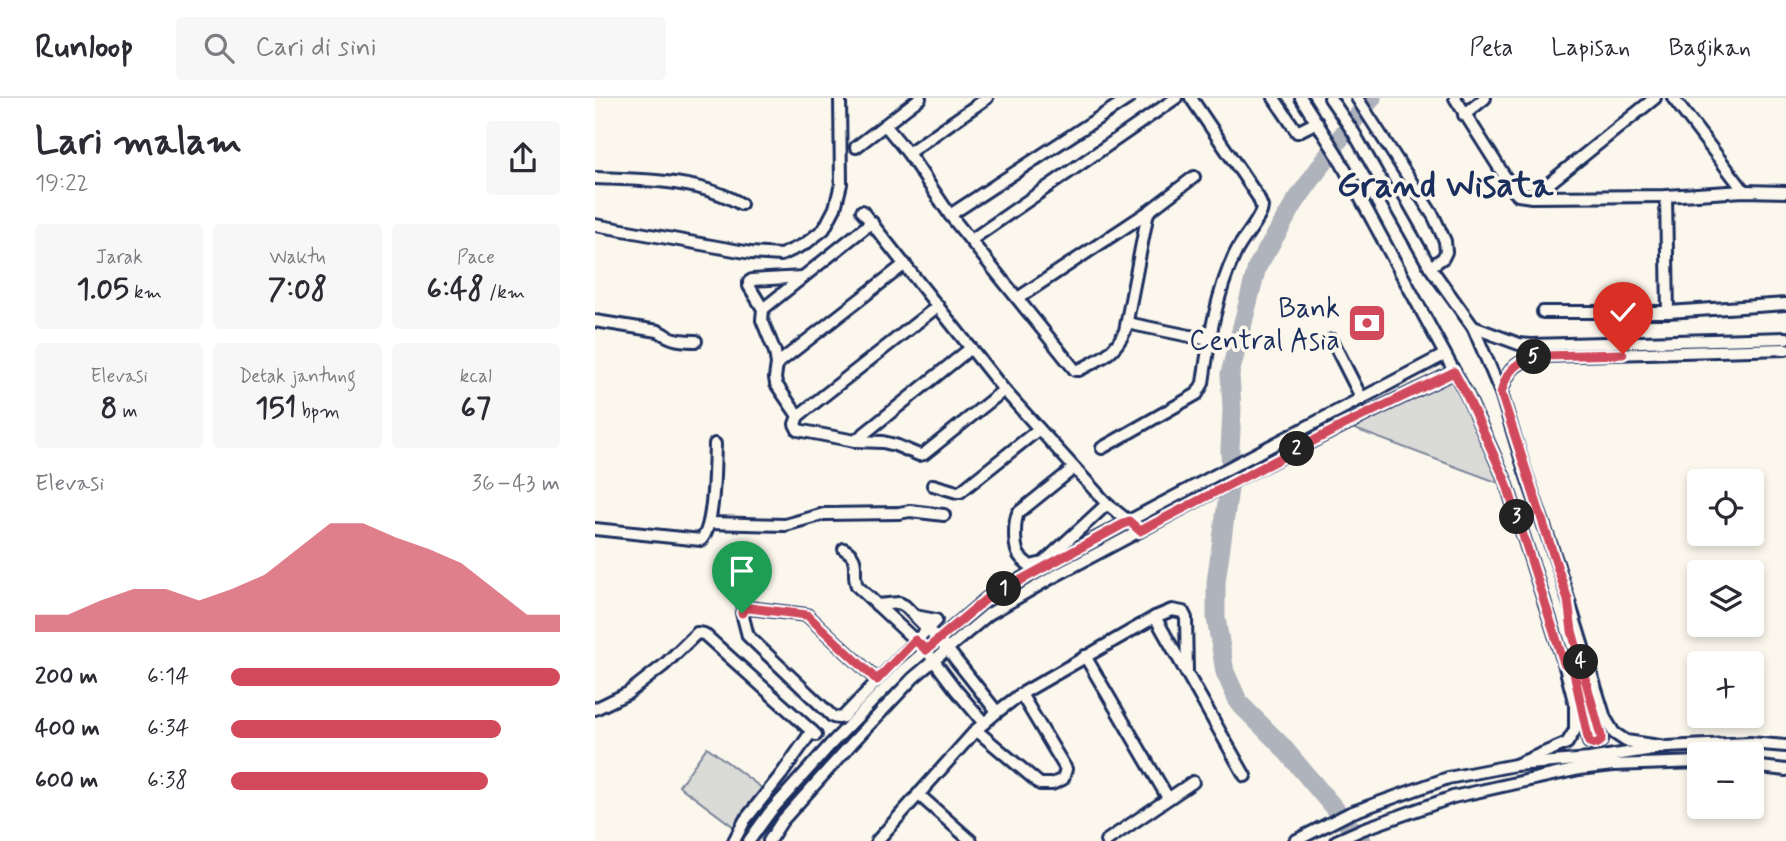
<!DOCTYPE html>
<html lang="id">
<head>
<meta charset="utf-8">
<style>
  :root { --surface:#fff; --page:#f7f7f7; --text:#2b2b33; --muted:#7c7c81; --line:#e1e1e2; --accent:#d1495b }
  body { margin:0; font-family:Mynerve,sans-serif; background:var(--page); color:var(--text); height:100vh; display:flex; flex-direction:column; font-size:26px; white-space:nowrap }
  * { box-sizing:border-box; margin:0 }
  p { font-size:23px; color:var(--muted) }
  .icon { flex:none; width:38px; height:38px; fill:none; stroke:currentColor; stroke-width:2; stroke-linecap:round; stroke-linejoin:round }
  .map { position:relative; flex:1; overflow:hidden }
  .drawer { display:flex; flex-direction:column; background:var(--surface); width:595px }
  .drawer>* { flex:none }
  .controls { position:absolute; left:1092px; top:371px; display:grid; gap:14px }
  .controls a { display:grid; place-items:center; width:77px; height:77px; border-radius:7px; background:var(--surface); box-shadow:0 4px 10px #0003; font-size:35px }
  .pin { position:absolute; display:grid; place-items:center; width:60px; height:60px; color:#fff; margin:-72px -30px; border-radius:50% 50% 50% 0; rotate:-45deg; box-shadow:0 0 7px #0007 }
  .pin .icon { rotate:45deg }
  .km { position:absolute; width:35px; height:35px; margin:-18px; border-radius:50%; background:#222; color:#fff; font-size:19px; line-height:35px; text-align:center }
  .round { display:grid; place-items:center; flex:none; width:74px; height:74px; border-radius:7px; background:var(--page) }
  .headline { display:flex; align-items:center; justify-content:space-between; height:119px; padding:0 35px }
  h1 { font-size:38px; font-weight:700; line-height:52px }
  .stats { display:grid; grid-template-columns:repeat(3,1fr); gap:10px; height:119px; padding:7px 35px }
  .stats div { display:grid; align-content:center; border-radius:7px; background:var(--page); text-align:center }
  .stats b { font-size:30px; font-weight:700 }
  .stats small { font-size:19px; font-weight:400 }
  .stats p { font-size:19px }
  .chart { height:196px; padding:14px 35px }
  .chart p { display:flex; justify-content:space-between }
  .chart svg { width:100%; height:126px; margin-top:7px; fill:var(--accent); opacity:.7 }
  ul { padding:0 35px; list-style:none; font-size:23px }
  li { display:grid; grid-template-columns:112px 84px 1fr; align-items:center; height:52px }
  li i { height:18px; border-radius:9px; background:var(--accent) }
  header { display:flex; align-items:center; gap:42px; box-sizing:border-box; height:98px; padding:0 35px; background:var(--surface); border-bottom:2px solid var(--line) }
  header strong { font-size:33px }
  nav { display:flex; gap:38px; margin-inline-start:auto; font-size:24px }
  .search { width:490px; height:63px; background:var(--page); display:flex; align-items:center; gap:18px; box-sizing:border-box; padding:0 24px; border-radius:7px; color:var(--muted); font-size:26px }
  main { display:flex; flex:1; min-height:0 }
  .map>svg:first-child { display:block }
  .green { fill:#dadad7; stroke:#7a849a; stroke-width:2 }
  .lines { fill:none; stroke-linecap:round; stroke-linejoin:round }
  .river { stroke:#afb3bb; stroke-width:19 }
  .minor-casing { stroke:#1b2f5e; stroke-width:16 }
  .minor { stroke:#fbf7ec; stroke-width:10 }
  .route-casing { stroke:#fff; stroke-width:14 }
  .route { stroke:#d1495b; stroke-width:9 }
  .labels { text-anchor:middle; stroke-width:7; stroke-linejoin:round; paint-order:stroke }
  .poi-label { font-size:28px; fill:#1b2f5e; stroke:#fbf7ec; text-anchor:end }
  .district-label { font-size:35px; font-weight:bold; fill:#1b2f5e; stroke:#fbf7ec }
</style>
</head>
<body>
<header>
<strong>Runloop</strong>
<div class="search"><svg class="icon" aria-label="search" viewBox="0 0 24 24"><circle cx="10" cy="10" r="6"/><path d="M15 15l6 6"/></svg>Cari di sini</div>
<nav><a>Peta</a><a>Lapisan</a><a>Bagikan</a></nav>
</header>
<main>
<section class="drawer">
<div class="headline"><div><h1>Lari malam</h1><p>19:22</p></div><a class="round"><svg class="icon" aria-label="share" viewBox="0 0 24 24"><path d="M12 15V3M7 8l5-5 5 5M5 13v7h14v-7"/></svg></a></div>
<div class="stats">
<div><p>Jarak</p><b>1.05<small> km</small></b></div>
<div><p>Waktu</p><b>7:08</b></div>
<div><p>Pace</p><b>6:48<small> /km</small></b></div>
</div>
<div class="stats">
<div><p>Elevasi</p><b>8<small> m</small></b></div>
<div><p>Detak jantung</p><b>151<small> bpm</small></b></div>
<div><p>kcal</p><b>67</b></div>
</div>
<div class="chart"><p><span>Elevasi</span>36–43 m</p>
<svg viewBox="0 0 160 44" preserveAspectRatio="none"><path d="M0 44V38L10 38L20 33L30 29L40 29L50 33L60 29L70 24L80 15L90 6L100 6L110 11L120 15L130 20L140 29L150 38L160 38V44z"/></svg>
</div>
<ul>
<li><b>200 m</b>6:14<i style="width:100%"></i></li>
<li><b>400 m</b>6:34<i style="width:82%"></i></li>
<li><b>600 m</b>6:38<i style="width:78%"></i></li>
</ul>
</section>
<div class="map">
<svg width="1191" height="743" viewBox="0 0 1191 743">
  <rect width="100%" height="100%" fill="#fbf7ec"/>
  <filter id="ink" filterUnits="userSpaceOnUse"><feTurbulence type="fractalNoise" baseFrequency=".0143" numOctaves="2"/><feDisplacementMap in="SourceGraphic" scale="14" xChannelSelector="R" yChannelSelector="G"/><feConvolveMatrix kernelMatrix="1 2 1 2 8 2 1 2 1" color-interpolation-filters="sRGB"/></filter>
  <g filter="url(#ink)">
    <g class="green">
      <path d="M 859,274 L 912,388 L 749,327 Z"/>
      <path d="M 112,649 L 168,691 L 139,729 L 84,688 Z"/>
    </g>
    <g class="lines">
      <path class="river" d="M 767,743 L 686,647 L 644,605 L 630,574 L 621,520 L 621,484 L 636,376 L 635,351 L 637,312 L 635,276 L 662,169 L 701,103 L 751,32 L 777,0"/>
      <g class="minor-casing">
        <g id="minor">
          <path d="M 679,0 L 702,34 L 722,24"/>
          <path d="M 706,0 L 741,55 L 872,297 L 911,384 L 969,565 L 980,607 L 980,632 L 972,645 L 920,667"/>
          <path d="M 735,0 L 759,35 L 835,169 L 878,229 L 906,295 L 930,373 L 963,468 L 1010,620 L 1019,635 L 1031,643 L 1071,649"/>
          <path d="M 762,0 L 839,119 L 850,143 L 851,154 L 848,160 L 835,169"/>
          <path d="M 860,0 L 919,93 L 923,97 L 937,99 L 1071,98 L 1149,93 L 1191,94"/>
          <path d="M 1078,0 L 1149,93"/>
          <path d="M 869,17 L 890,0"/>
          <path d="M 290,27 L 313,55 L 355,117 L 480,272 L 484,272 C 507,260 518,257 530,233 L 553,114"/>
          <path d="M 261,49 L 325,0"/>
          <path d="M 313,55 L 392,0"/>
          <path d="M 0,80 C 48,82 103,81 146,106"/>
          <path d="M 1071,98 L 1073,214"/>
          <path d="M 937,99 L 1060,0"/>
          <path d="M 267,113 L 409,292 L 512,406 L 537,426"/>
          <path d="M 355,117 L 534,0"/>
          <path d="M 0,127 L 156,155 L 186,157 L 210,146 L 229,131 L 240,110 L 246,86 L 245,0"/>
          <path d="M 376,142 L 581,0"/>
          <path d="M 208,179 L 157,182 L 154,184 L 154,188 L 168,211 L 167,222 L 180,254 L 182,266 L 180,280 L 181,286 L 203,318 L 200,326 L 203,332 L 260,343 L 288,344 L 300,347 L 324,357 L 329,356 L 409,292"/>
          <path d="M 423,200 L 553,114 L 599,79"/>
          <path d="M 168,211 L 277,124"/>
          <path d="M 948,214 L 1073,214 L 1191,206"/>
          <path d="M 0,223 L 63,233 C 66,234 69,237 72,238 C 81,243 92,243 101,243"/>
          <path d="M 532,225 L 614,242"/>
          <path d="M 878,229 L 924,246 L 936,247 L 1191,240"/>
          <path d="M 737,242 L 767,301"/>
          <path d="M 182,266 L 310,166"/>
          <path d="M 906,295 C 912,271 922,262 947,258 L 1191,251"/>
          <path d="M 203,318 L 343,208"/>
          <path d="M 260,343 L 376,250"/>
          <path d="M 507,350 L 602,296 L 608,285 C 614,242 621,196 640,156 C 647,141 660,129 666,114 L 667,109 L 663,99 L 596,0"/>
          <path d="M 479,370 L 423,415 C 419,424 419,446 423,455 C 425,461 431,464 435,468 L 448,465 L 512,406"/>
          <path d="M 338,387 L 362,394 L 365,394 L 444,331"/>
          <path d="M 115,425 L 190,427 L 229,416 L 304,415 L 315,413 L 349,417"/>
          <path d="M 0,431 L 106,442 C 120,428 119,368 120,346"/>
          <path d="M 249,451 C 267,461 256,473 262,488 L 325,547"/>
          <path d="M 282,507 L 304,505 L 310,508 L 353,552 L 402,614"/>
          <path d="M 560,519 L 650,678"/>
          <path d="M 490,558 L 573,700"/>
          <path d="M 336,559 L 361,592 L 389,625"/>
          <path d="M 282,582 L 212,517 L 154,510 L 148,512 L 147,515 L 153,538 L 238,619 L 243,620 L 248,619 L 341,522 L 320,518"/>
          <path d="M 984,597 L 994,644 L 1000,646 L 1006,643 L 1006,638 L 990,579"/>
          <path d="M 0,611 L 33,595 L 69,567 L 102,535 L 109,536 L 221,637"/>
          <path d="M 381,632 L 445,686 L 457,686 L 468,681 L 471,671 L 426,596"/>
          <path d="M 1157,668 L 1191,672"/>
          <path d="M 323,696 L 376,743"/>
          <path d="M 139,743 L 150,722 L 186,677 L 217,633"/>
          <path d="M 154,743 L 175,714 L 235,647 L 309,571 L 391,501 L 445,470 L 647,363 L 849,257"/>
          <path d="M 174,743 L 187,723 L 258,644 L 318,580 L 394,516 L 458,479 L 652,376 L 749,327 L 859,274"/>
          <path d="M 282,743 L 381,632 L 402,614 L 426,596 L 560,519 L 577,512 L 588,514 L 591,520 L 592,575"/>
          <path d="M 511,743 L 598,684"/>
          <path d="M 700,743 L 755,715 L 853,680 L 920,667 L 994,661 L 1071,649 L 1155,645 L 1191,648"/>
          <path d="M 741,743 L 768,731 L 858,699 L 984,671 L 1018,667 L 1104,664"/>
        </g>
      </g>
      <use href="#minor" class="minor"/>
    </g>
  </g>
  <g class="lines" filter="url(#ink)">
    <g class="route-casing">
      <path id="route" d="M 147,515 L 148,512 L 154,510 L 212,517 L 282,582 L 320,542 L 331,552 L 391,501 L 534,423 L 545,433 L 749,327 L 859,274 L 872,298 L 911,384 L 969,565 L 978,570 L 994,644 L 1000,646 L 1006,643 L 1006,638 L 977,533 L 973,502 L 906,295 C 912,271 922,262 947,258 L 1028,256"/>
    </g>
    <use href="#route" class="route"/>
  </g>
  <defs>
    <g id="bank-square" transform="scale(2.0125)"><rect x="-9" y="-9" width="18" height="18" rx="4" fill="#d1495b" stroke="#fbf7ec"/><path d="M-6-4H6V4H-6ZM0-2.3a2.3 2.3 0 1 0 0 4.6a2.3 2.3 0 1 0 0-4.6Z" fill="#fff"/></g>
  </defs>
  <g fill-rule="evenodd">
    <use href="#bank-square" x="772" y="225"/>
  </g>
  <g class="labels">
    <g class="poi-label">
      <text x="745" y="219">Bank<tspan x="745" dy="32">Central Asia</tspan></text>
    </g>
    <g class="district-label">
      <text x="850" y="98">Grand Wisata</text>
    </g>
  </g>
</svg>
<div class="controls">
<a><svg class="icon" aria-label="locate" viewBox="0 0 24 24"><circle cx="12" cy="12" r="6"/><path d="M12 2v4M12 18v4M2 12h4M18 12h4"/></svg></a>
<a><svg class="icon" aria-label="layers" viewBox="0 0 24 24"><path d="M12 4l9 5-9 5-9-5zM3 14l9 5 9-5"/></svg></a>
<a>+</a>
<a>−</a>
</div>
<div class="pin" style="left:147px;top:515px;background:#1e9e55"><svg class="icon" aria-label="arrive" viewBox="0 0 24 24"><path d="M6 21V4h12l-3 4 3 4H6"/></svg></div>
<div class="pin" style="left:1028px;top:256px;background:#d93025"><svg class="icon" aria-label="check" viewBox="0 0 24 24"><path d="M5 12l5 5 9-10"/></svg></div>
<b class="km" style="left:409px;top:491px">1</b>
<b class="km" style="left:702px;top:351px">2</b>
<b class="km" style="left:922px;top:419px">3</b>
<b class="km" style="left:986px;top:564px">4</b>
<b class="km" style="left:939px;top:259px">5</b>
</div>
</main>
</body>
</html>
